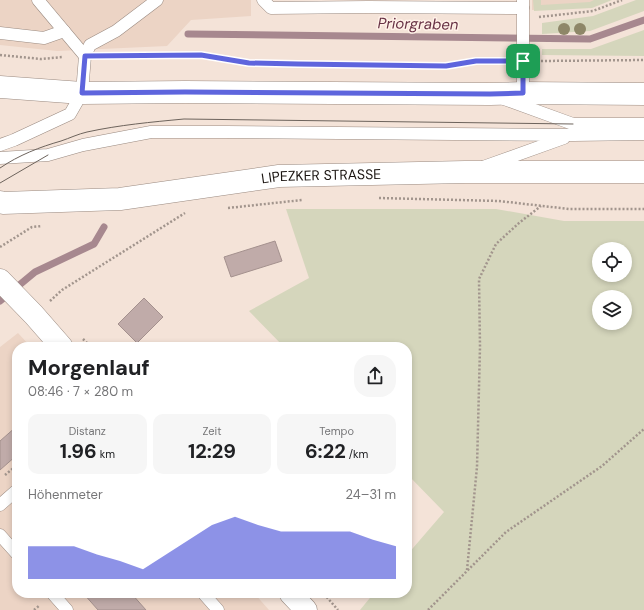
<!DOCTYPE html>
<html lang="de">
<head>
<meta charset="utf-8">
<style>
  :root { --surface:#fff; --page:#f6f6f6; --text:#202124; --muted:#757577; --accent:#5e65dd }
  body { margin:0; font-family:"DM Sans",sans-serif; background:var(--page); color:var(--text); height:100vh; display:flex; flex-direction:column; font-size:15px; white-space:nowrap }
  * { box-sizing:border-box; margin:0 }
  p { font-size:13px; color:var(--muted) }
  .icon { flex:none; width:22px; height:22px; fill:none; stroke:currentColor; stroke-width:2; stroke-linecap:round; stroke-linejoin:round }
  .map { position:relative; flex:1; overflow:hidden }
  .drawer { position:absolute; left:12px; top:342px; width:400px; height:256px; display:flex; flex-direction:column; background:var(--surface); border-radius:16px; box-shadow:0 2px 6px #0003 }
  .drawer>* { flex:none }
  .fabs { position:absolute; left:592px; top:242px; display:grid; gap:8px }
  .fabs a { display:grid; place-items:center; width:40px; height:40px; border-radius:50%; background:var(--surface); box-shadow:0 2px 6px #0003; font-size:20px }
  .pin { position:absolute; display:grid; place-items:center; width:34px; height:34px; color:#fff; margin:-17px; border-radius:8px; box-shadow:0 2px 6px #0006 }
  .round { display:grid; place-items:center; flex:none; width:42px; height:42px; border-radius:16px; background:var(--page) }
  .overview { display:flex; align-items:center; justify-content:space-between; height:68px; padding:0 16px }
  h1 { font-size:22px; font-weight:700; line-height:30px }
  .metrics { display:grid; grid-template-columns:repeat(3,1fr); gap:6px; height:68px; padding:4px 16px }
  .metrics div { display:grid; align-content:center; border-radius:10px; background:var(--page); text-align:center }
  .metrics b { font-size:20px; font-weight:700 }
  .metrics small { font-size:11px; font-weight:400 }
  .metrics p { font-size:11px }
  .chart { height:112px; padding:8px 16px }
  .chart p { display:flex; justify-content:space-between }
  .chart svg { width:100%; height:72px; margin-top:4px; fill:var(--accent); opacity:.7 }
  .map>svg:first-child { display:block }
  .built { fill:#ecd4c5 }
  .green { fill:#d5d6bc; fill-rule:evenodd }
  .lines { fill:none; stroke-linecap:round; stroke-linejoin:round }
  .stream { stroke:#a7888f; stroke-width:7 }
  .building { fill:#c0aba9; stroke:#a4918e }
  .service-casing { stroke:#9a8a80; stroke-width:13 }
  .tertiary-casing { stroke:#9a8a80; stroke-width:23 }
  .secondary-casing { stroke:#9a8a80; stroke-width:23 }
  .path { stroke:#a2958d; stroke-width:2.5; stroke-dasharray:2 2; stroke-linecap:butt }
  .service { stroke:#fff; stroke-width:12 }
  .tertiary { stroke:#fff; stroke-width:22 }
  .secondary { stroke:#fff; stroke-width:22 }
  .tram { stroke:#6d635c; stroke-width:1 }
  .tree { fill:#8e8768 }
  .route-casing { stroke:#fff; stroke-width:8 }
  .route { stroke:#5e65dd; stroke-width:5 }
  .labels { text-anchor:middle; stroke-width:3; stroke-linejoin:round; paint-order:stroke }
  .street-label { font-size:14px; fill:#1b1511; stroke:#fff1e8 }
  .water-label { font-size:15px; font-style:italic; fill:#683245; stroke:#fff1e8 }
</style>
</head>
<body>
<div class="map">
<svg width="644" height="610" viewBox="0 0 644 610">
  <rect width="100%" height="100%" fill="#f4e3d8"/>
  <g class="built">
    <path d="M 0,0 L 251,0 L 251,16 L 191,20 L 167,46 L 57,51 L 0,45 Z"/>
    <path d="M 532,0 L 609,0 L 591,6 L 532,10 Z"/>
    <path d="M 18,333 L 31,347 L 17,347 L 17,593 L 254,593 L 269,610 L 0,610 L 0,347 Z"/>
  </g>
  <g class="green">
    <path d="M 533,0 L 541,0 L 541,5 L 590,2 L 594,0 L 612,0 L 592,8 L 534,11 Z"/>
    <path d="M 636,0 L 644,0 L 644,11 L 590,31 L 542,34 L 542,23 L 593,16 Z"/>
    <path d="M 644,30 L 644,56 L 542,55 L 542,49 L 591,49 Z"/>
    <path d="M 286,209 L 496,209 L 564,221 L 644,221 L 644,610 L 360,610 L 374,593 L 407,593 L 407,555 L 444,512 L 407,474 L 407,347 L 284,347 L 249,311 L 309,278 ZM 599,249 L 625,249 L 625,275 L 599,275 ZM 599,297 L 625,297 L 625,323 L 599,323 Z"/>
  </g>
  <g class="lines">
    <g class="stream">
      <path d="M 188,34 L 590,39 L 644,20"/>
      <path d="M 0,301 L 35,272 L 94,244 L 104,227"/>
    </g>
  </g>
  <g class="building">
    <path d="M 275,241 L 282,261 L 231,277 L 224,257 Z"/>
    <path d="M 144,298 L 163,317 L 137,343 L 118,324 Z"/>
    <path d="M 17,426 L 17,455 L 0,470 L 0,441 Z"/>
    <path d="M 83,593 L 131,593 L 146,610 L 98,610 Z"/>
  </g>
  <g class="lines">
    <g class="service-casing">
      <g id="service">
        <path d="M 38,0 L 85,56"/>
        <path d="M 263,0 L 271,8 L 368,7 L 523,8"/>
        <path d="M 0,33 L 44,38 L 64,31"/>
        <path d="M 523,93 L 523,1"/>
        <path d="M 504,99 L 573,124 L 644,124"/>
        <path d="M 0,145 L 14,140 L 70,114 L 82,93 L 85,56 L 90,45 L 116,31 L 157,0"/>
        <path d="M 0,158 L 48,155 L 83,145 L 151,132 L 226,132 L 573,135 L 644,134"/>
        <path d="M 483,167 L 564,138"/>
        <path d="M 0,505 L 17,490"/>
        <path d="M 0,535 L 17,554"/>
        <path d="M 52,593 L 67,610"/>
        <path d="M 203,593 L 218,610"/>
      </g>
    </g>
    <g class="tertiary-casing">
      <g id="tertiary">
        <path d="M 0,280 L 34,315 L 62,347"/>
        <path d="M 290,593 L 306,610"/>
      </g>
    </g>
    <g class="secondary-casing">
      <g id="secondary">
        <path d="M 0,87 L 82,93 L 185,92 L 490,94 L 523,93 L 644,94"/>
        <path id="s1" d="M 0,202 L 3,203 L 120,199 L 279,176 L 465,172 L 644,172"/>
      </g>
    </g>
    <g class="path">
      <path d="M 539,17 L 593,11 L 622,0"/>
      <path d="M 0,55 L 41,59 L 63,57"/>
      <path d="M 108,56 L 201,55 L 249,63 L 446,66 L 476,61 L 506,61"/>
      <path d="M 541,61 L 644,60"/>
      <path d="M 379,198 L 499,201 L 569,209 L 644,209"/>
      <path d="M 228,208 L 302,200"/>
      <path d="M 0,247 L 32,227 L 42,226"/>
      <path d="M 50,301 L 62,290 L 185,213"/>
      <path d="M 83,339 L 91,347"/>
      <path d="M 5,475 L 17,465"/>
      <path d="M 467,570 L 477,467 L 480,347 L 479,279 L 496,244 L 519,223 L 541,206"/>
      <path d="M 324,594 L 338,610"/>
      <path d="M 34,610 L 40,605"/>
      <path d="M 428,610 L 506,532 L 602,466 L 644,429"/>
    </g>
    <use href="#service" class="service"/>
    <use href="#tertiary" class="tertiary"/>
    <use href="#secondary" class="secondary"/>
    <g class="tram">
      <path d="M 0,168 C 19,155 40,147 61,141 C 70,138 78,134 87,132 C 119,125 152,122 184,119 L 573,124"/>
      <path d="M 0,183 L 48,155"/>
    </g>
  </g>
  <g class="tree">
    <circle cx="564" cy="29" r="6"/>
    <circle cx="580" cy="29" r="6"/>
  </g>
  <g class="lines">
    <g class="route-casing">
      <path id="route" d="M 201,55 L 249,63 L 298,64 L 446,66 L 476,61 L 523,61 L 523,93 L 490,94 L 185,92 L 82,93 L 85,56 Z"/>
    </g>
    <use href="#route" class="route"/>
  </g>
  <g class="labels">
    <g class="street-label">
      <text dy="5" stroke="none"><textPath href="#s1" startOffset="323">LIPEZKER STRASSE</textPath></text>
    </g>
    <g class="water-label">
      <text transform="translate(418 24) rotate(1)" y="5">Priorgraben</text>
    </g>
  </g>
</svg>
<div class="fabs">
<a><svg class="icon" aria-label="locate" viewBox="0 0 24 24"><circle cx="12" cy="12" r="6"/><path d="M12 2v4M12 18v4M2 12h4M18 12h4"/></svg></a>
<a><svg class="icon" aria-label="layers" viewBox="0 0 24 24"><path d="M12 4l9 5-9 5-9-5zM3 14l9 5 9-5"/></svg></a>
</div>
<div class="pin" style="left:523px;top:61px;background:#1e9e55"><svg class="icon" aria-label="arrive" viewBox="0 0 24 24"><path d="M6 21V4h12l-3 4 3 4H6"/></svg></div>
<section class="drawer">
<div class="overview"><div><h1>Morgenlauf</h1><p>08:46 · 7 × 280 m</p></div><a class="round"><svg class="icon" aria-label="share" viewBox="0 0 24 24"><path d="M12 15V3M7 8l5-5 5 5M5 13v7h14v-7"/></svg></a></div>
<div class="metrics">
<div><p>Distanz</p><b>1.96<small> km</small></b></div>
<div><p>Zeit</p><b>12:29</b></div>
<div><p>Tempo</p><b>6:22<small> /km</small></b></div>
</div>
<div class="chart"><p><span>Höhenmeter</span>24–31 m</p>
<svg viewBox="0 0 160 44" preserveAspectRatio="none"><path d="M0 44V24L10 24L20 24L30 29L40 33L50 38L60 29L70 20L80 11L90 6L100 11L110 15L120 15L130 15L140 15L150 20L160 24V44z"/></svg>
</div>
</section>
</div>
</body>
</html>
